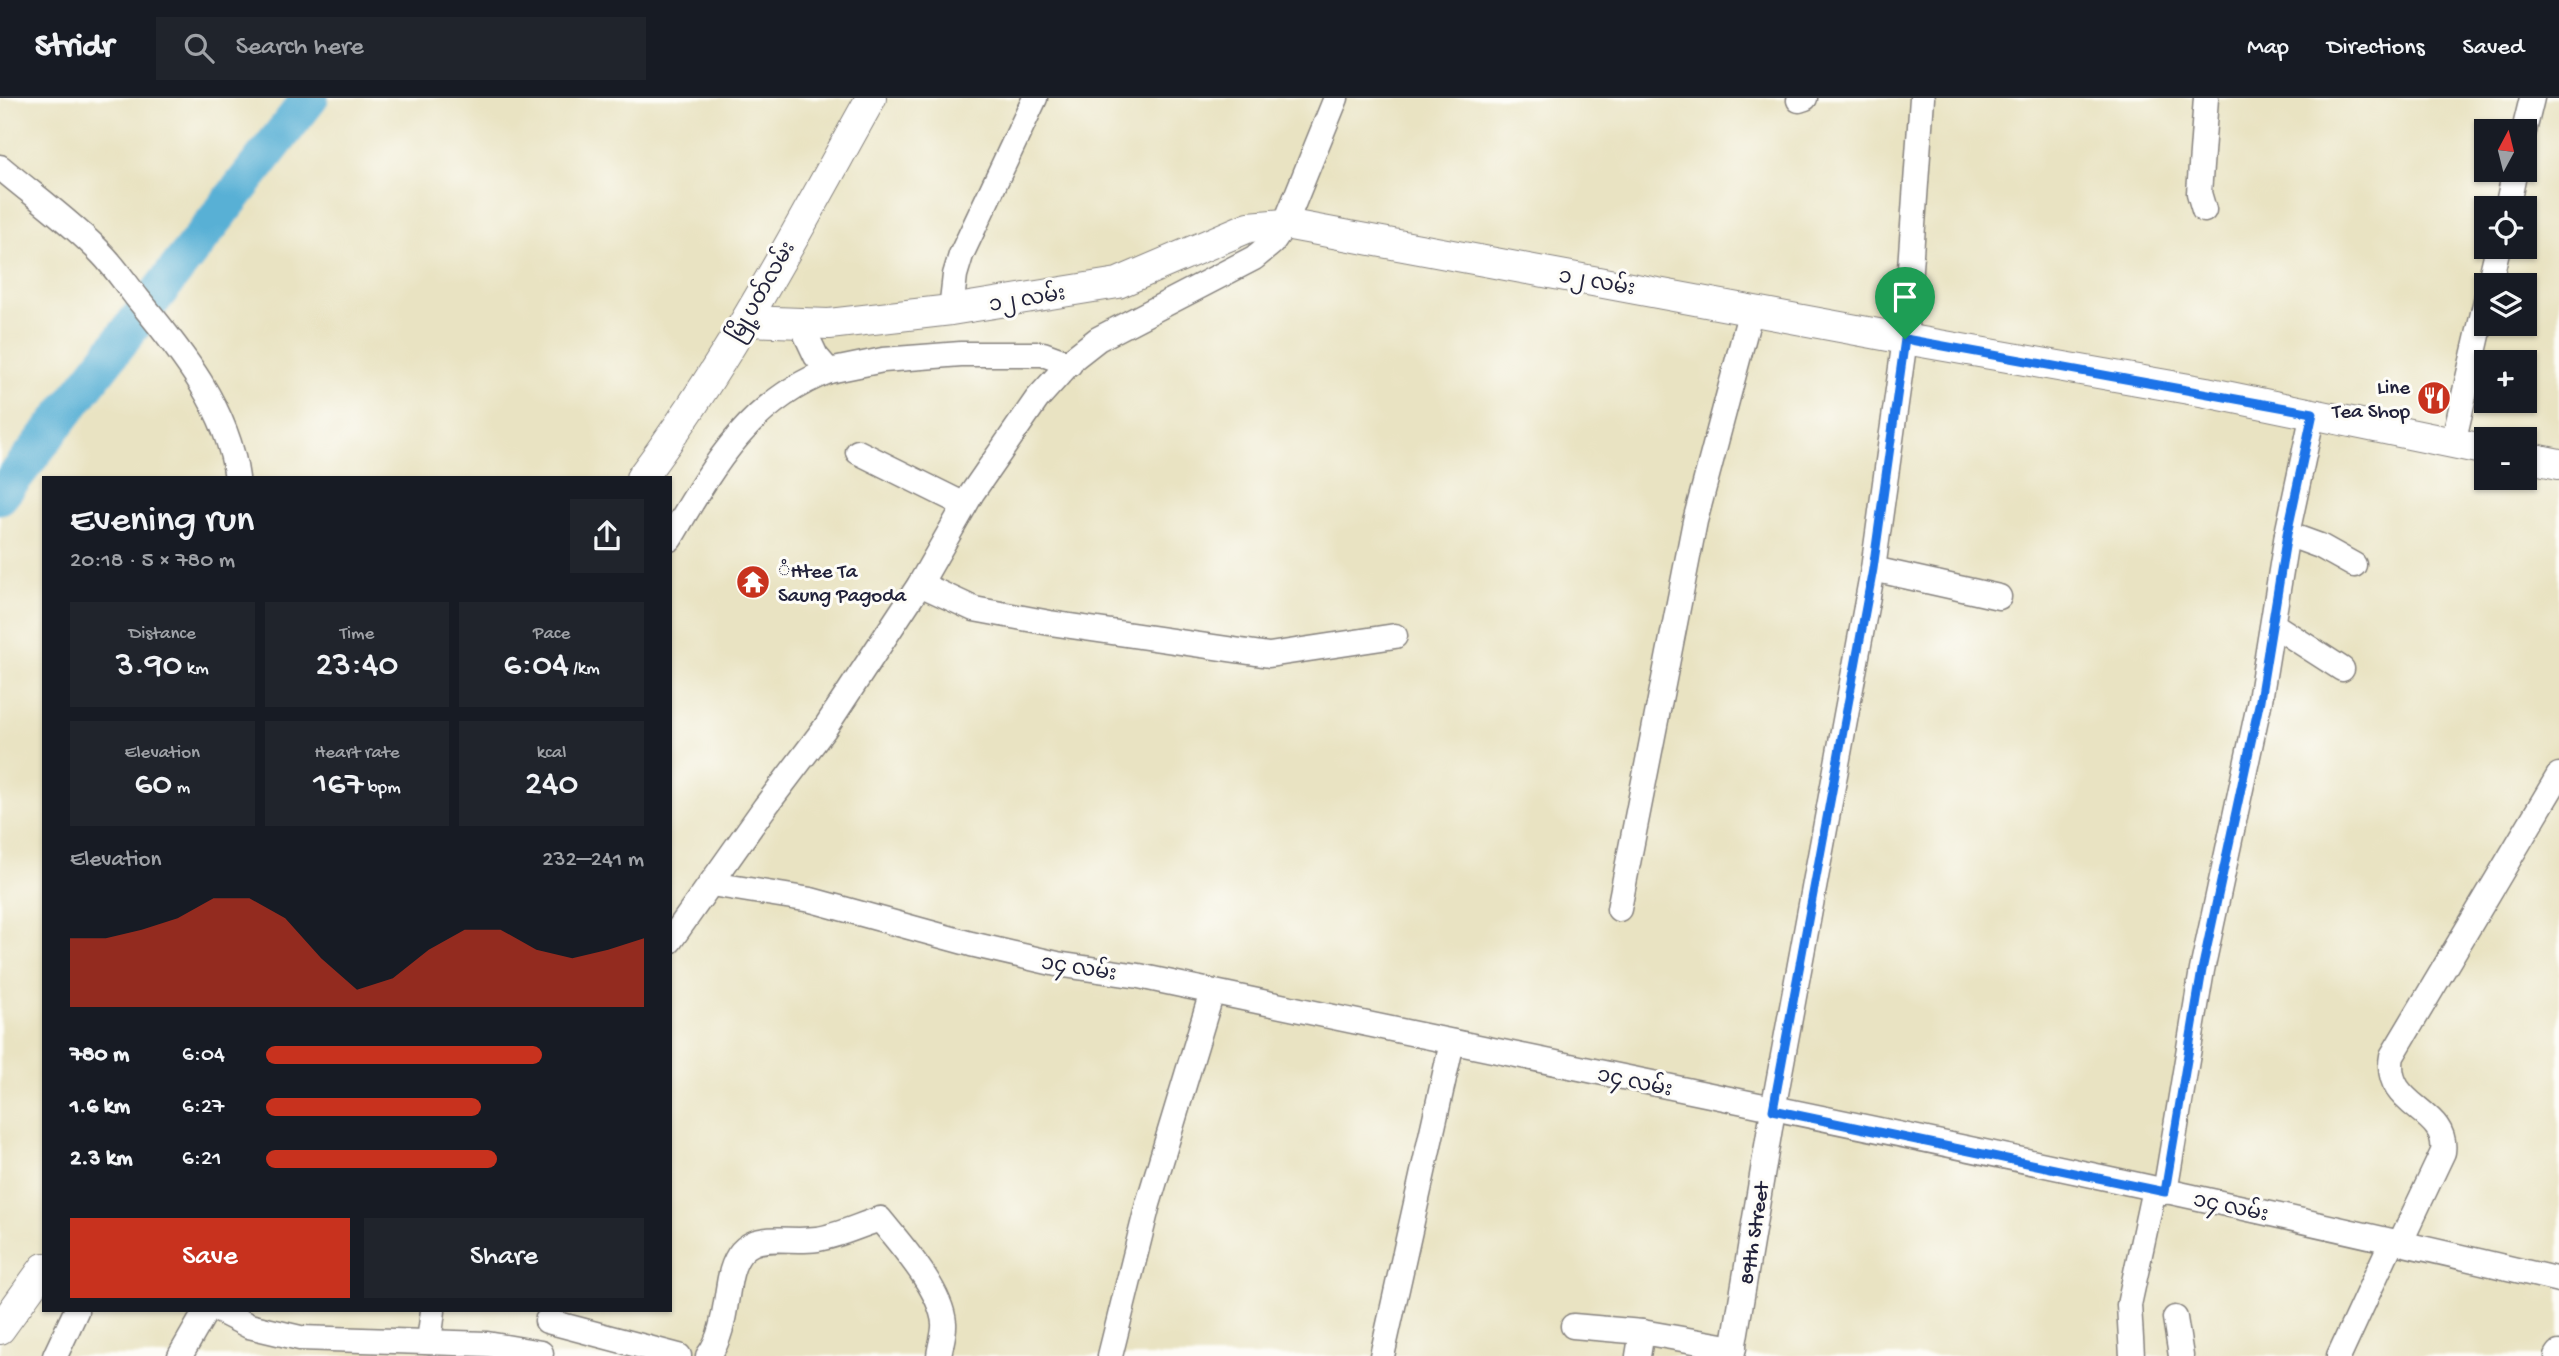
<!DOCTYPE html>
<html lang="en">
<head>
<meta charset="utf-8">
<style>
  :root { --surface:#171b24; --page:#20242c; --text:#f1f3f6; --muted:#9ea1a6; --line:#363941; --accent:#c8321e }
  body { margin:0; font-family:"Gochi Hand","Noto Sans Myanmar",sans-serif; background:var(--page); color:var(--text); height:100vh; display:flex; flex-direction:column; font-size:26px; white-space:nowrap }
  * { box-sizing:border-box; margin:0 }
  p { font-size:23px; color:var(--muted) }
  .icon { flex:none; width:38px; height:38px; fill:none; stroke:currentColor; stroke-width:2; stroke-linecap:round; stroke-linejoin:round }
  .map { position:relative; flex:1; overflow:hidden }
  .panel { position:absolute; left:42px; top:378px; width:630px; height:836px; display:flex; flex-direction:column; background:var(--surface); border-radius:0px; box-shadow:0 2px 5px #0004 }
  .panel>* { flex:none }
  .needle { width:46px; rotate:7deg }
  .tools { position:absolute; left:2474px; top:21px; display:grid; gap:14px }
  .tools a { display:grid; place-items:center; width:63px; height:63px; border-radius:0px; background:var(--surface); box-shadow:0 2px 5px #0004; font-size:35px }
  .pin { position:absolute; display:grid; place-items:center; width:60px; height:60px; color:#fff; margin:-72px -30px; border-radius:50% 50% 50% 0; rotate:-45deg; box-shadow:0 0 7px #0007 }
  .pin .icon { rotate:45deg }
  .round { display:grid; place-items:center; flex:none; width:74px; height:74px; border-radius:0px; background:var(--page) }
  .overview { display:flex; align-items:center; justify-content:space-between; height:119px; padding:0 28px }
  h1 { font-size:38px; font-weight:600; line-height:52px }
  .stats { display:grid; grid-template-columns:repeat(3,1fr); gap:10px; height:119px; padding:7px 28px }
  .stats div { display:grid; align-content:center; border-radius:0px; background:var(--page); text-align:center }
  .stats b { font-size:35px; font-weight:600 }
  .stats small { font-size:19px; font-weight:400 }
  .stats p { font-size:19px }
  .chart { height:196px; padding:14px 28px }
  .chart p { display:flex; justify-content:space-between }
  .chart svg { width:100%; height:126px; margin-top:7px; fill:var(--accent); opacity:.7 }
  .primary-button { display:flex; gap:14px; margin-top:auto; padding:14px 28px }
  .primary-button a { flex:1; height:80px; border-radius:0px; background:var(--accent); color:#fff; font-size:28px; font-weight:600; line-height:80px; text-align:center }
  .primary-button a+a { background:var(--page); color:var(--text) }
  ul { padding:0 28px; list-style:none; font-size:23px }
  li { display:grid; grid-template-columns:112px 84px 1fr; align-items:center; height:52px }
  li i { height:18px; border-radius:9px; background:var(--accent) }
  header { display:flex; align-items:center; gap:42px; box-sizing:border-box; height:98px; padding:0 35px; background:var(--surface); border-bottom:2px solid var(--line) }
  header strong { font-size:33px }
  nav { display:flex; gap:38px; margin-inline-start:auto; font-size:24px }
  .search { width:490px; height:63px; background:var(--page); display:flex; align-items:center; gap:18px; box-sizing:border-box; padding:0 24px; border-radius:0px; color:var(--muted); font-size:26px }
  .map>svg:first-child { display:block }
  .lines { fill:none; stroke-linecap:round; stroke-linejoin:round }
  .river { stroke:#58b0d5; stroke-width:37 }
  .minor-casing { stroke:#86827e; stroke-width:27 }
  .major-casing { stroke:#86827e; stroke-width:32 }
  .minor { stroke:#fff; stroke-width:24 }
  .major { stroke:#fff; stroke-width:30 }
  .route-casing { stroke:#fff; stroke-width:14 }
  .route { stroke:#1a73e8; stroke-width:9 }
  .labels { text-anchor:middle; stroke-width:6; stroke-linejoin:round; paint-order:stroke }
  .street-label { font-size:21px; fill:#22223b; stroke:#fdfcf7 }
  .poi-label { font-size:21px; fill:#22223b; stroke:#fdfcf7; text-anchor:end }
</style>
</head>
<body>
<header>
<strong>Stridr</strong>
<div class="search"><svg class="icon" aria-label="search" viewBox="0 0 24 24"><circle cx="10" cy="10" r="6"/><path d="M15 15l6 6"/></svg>Search here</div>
<nav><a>Map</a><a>Directions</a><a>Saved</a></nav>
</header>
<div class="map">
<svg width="2559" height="1258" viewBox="0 0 2559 1258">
  <rect width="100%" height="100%" fill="#fdfcf7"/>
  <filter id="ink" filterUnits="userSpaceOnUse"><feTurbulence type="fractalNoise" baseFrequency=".0143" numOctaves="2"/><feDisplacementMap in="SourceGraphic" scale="14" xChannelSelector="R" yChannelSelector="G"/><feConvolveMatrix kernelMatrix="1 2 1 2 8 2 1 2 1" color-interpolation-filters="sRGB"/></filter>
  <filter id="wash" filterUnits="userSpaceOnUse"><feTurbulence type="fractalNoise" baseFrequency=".00686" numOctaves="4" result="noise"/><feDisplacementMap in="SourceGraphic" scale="28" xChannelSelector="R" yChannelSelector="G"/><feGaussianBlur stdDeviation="1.57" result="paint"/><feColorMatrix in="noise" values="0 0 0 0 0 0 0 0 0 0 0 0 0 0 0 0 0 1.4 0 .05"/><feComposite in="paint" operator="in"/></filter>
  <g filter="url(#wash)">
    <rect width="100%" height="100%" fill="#e9e3c2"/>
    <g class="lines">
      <path class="river" d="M 0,398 L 310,0"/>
    </g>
  </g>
  <g filter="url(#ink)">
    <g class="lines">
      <g class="minor-casing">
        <g id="minor">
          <path d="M 1799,2 L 1805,0"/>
          <path d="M 2524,33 L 2532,0"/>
          <path d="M 0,69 C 32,96 72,125 101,155 C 115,169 126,186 138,201 C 181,253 228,311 237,380"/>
          <path d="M 2507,110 L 2515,72"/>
          <path d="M 2204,112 L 2199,95 L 2206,0"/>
          <path d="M 2489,187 L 2498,149"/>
          <path d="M 951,212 L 955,177 L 961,157 L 1035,0"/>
          <path d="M 801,226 L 816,258 L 829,273 L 883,262 L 961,256 L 1043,256 L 1070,266"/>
          <path d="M 2453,345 L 2487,198"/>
          <path d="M 858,354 L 965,407"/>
          <path d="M 2287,436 L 2320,448 L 2354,467"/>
          <path d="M 670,441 C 712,370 748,304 829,273"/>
          <path d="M 1873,471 L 1999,499"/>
          <path d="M 920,486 L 974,511 L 1050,525 L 1269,557 L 1395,538"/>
          <path d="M 2274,527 L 2342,571"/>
          <path d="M 711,786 L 811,802 L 971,846 L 1057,866 L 1139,878 C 1612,979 2088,1070 2559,1182"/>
          <path d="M 1619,811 L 1695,423 L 1751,212"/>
          <path d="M 670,843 L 765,709 L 825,630 L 920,486 L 972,395 L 1037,301 L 1075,259 L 1098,241 L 1254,160 L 1272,145 L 1285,126 L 1336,0"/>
          <path d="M 2165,1094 L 2202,872 L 2260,602 L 2287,436 L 2313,315"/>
          <path d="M 2400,1145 L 2443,1054 C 2449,1010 2382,1010 2392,958 L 2559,677"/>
          <path d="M 220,1213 L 249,1228 L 300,1240 L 487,1246 L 541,1255"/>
          <path d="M 2175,1220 L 2181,1258"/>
          <path d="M 547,1223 L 679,1258"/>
          <path d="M 1573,1228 L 1642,1234 L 1734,1250"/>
          <path d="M 429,1243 L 433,1213"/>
          <path d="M 55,1258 L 76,1213"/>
          <path d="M 180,1258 L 206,1213"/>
          <path d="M 708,1258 C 724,1238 725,1205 730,1180 C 741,1127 779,1146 817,1141 C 838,1138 860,1127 880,1121 C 900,1146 941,1191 944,1225 C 945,1235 940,1248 939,1258"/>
          <path d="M 1110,1258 L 1148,1106 L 1212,894"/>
          <path d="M 1382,1258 L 1452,944"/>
          <path d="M 1638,1258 L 1642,1234"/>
          <path d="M 1732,1258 L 1773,1012 L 1873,471 L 1905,241 L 1922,0"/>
          <path d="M 2132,1258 L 2129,1207 L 2154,1091"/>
          <path d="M 2339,1258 L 2392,1143"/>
          <path d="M 2557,1258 L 2559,1255"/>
        </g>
      </g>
      <g class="major-casing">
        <g id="major">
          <path d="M 746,223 L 829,226 L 951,212 L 1118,185 L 1249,129 L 1285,126 L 1905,241 L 2206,294 L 2487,352"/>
          <path d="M 2525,359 L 2559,366"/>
          <path d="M 641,380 C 730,262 799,129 871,0"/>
          <path d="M 0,1231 L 44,1170"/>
        </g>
      </g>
      <use href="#minor" class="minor"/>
      <use href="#major" class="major"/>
    </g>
  </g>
  <g class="lines" filter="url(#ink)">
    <g class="route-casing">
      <path id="route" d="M 1905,241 L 2313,315 L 2287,436 L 2260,602 L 2202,872 L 2165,1094 L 1773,1012 L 1873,471 Z"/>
    </g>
    <use href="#route" class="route"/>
  </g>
  <defs>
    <g id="restaurant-disc" transform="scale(1.75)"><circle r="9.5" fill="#c8321e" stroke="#fdfcf7"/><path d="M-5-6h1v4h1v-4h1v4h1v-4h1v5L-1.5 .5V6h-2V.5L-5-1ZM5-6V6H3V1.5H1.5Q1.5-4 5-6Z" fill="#fff"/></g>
    <g id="temple-disc" transform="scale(1.75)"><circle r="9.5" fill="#c8321e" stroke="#fdfcf7"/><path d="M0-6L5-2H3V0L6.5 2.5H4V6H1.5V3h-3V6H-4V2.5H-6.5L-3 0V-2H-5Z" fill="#fff"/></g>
  </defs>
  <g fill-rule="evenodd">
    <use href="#restaurant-disc" x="2434" y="300"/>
    <use href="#temple-disc" x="753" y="484"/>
  </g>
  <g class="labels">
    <g class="street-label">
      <text transform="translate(1597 183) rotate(10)" y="7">၁၂ လမ်း</text>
      <text transform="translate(761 193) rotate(-60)" y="7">မြို့ပတ်လမ်း</text>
      <text transform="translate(1027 200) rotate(-9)" y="7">၁၂ လမ်း</text>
      <text transform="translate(1079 869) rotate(9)" y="7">၁၄ လမ်း</text>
      <text transform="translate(1635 983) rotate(12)" y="7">၁၄ လမ်း</text>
      <text transform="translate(2231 1108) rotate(12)" y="7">၁၄ လမ်း</text>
      <text transform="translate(1753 1135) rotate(-81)" y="7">89th Street</text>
    </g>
    <g class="poi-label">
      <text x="2410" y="295">Line<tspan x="2410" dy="24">Tea Shop</tspan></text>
      <text x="778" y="479" text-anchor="start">ံHtee Ta<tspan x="778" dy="24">Saung Pagoda</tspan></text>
    </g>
  </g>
</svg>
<div class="tools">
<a><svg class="needle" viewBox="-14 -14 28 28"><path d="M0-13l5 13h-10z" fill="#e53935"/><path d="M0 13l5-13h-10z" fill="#9ea1a6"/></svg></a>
<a><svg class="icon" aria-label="locate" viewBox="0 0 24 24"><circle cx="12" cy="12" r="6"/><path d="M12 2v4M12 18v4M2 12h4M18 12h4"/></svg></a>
<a><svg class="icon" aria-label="layers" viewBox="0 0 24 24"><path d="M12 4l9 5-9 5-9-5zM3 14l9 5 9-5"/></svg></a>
<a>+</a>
<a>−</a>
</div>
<div class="pin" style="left:1905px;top:241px;background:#1e9e55"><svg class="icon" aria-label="arrive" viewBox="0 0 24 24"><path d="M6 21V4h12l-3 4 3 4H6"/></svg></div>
<section class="panel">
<div class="overview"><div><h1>Evening run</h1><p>20:18 · 5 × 780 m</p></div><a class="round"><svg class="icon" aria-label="share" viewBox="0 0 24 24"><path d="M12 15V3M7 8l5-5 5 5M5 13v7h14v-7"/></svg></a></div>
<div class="stats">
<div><p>Distance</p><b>3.90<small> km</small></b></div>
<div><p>Time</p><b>23:40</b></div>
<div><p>Pace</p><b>6:04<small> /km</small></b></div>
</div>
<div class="stats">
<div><p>Elevation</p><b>60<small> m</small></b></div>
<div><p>Heart rate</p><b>167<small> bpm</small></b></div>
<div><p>kcal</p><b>240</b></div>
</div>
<div class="chart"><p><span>Elevation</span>232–241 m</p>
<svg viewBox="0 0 160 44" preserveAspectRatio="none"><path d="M0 44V20L10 20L20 17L30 13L40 6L50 6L60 13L70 27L80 38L90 34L100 24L110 17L120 17L130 24L140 27L150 24L160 20V44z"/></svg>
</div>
<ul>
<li><b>780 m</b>6:04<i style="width:73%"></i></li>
<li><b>1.6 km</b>6:27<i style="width:57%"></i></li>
<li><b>2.3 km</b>6:21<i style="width:61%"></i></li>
</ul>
<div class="primary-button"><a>Save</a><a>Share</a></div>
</section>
</div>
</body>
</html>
